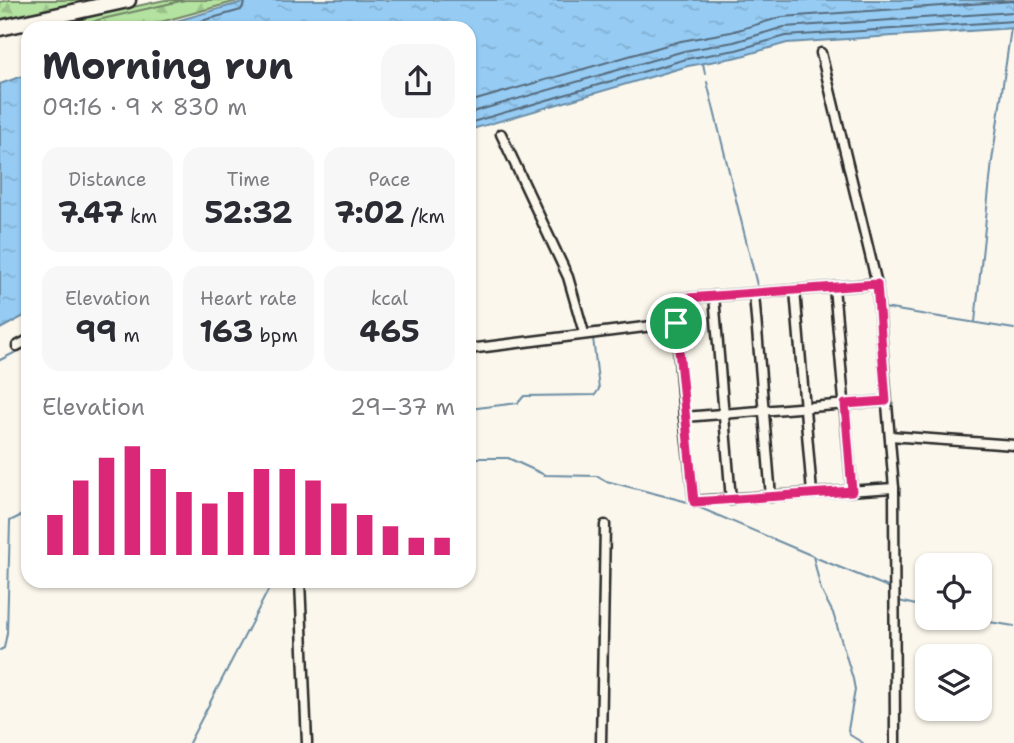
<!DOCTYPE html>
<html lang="en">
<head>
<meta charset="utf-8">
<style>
  :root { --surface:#fff; --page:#f7f7f7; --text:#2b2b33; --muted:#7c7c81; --accent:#db2777 }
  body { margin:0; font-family:"Shantell Sans",sans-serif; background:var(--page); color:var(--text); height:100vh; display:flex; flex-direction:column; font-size:26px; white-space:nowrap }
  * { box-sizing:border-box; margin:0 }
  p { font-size:23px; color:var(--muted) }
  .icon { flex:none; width:38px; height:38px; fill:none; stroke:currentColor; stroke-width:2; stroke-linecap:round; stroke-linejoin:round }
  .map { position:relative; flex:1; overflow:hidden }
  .details { position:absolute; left:21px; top:21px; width:455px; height:567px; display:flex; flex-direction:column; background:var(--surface); border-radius:21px; box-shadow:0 2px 5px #0004 }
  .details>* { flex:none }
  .tools { position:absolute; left:915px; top:553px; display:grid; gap:14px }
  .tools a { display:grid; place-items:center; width:77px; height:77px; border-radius:14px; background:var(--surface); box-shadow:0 2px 5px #0004; font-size:35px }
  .pin { position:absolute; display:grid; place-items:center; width:60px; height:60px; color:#fff; margin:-30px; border:4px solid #fff; border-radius:50%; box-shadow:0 2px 7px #0007 }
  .round { display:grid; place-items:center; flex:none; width:74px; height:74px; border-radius:21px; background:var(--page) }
  .summary { display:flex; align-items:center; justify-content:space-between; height:119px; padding:0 21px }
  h1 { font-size:38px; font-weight:700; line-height:52px }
  .metrics { display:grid; grid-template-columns:repeat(3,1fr); gap:10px; height:119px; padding:7px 21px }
  .metrics div { display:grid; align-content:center; border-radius:18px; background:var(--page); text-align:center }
  .metrics b { font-size:30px; font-weight:700 }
  .metrics small { font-size:19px; font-weight:400 }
  .metrics p { font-size:19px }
  .chart { height:196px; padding:14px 21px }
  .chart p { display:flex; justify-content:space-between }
  .chart svg { width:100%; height:126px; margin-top:7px; stroke:var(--accent); stroke-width:6 }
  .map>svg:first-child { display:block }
  .grass { fill:#b4e2a0; stroke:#708666; stroke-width:2 }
  .forest { fill:url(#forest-firs); stroke:#708666; stroke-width:2 }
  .water { fill:url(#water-ripples); stroke:#6b8ca4; stroke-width:2 }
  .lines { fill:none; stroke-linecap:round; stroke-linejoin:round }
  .shore { stroke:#566b7b; stroke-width:2 }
  .stream { stroke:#6b8ca4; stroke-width:2 }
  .street-casing { stroke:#2b2b2b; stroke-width:13 }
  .highway-casing { stroke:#2b2b2b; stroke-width:19 }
  .street { stroke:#fbf7ec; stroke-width:8 }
  .highway { stroke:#fbf7ec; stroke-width:14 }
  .route-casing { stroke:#fff; stroke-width:14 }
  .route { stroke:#db2777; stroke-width:9 }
</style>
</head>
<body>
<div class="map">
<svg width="1014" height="743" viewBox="0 0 1014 743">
  <defs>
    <pattern id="forest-firs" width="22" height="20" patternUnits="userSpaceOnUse" patternTransform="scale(1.75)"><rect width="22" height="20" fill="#b4e2a0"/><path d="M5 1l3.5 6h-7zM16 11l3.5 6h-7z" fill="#9bc28a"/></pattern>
    <pattern id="water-ripples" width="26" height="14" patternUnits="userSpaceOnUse" patternTransform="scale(1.75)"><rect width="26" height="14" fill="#96ccf4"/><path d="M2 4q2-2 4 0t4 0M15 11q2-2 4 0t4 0" fill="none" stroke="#81afd1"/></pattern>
  </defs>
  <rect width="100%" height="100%" fill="#fbf7ec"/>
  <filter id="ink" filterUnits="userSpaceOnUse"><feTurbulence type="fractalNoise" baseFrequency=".0143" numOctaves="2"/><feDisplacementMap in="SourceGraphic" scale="14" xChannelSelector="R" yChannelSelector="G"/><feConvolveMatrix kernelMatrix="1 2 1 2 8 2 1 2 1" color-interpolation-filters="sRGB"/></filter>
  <g filter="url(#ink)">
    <path class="grass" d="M 165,0 L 185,0 L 70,28 L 86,17 Z"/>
    <g class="forest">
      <path d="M 9,0 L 94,0 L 0,20 L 0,2 Z"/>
      <path d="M 185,0 L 241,0 L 139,28 L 84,26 L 98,20 Z"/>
    </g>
    <g class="water">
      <path d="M 250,0 L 1014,0 L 1014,28 L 787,43 L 738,57 L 688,66 L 469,130 L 469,28 L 152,28 Z"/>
      <path d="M 28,74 L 28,314 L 0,329 L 0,84 Z"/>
    </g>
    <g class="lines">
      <g class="shore">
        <path d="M 176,28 L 241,10 L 246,0"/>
        <path d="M 469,102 L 681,41 L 731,32 L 782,17 L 1014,1"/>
        <path d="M 469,113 L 684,51 L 734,42 L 784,27 L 1014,12"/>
        <path d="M 469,123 L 686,59 L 736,50 L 786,36 L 1014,21"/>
      </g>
      <g class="stream">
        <path d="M 703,63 L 705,74"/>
        <path d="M 707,82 L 758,289 L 873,278"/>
        <path d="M 881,289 L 886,350"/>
        <path d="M 731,291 L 757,289"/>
        <path d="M 884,308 L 1014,329"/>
        <path d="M 670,321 L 669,296 L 673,296"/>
        <path d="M 975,322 L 992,161 L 1011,28"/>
        <path d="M 659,329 L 670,327"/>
        <path d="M 0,360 L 28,346"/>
        <path d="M 469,409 L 518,403 L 524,396 L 595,395 L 599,389 L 593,338"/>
        <path d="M 469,458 L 508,458 L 545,475 L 598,476 L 606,481 L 684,501 L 813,556 L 821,590 L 833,613 L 853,679 L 855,690 L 848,730 L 850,735 L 863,743"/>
        <path d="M 896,471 L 898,486"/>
        <path d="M 814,557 L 893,589"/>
        <path d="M 898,593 L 899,601 L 928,608"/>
        <path d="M 965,618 L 1014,626"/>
        <path d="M 0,650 L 4,648 L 7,633 L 10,521 L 28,512"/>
        <path d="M 189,743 L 273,581"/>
      </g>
      <g class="street-casing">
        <g id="street">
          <path d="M 821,53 L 877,284 L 894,488 L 895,743"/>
          <path d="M 501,134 L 568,277 L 584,333"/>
          <path d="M 834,287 L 852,491"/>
          <path d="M 795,290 L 812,493"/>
          <path d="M 754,294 L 771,497"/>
          <path d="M 714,296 L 731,500"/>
          <path d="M 676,323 L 684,417 L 886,401"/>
          <path d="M 17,346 L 28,340"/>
          <path d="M 469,349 L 676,323 L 674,299 L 877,284"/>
          <path d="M 684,417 L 694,501 L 894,488"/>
          <path d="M 890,436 L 1014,445"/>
          <path d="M 300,581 L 307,743"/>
          <path d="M 601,743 L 605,525"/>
        </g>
      </g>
      <g class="highway-casing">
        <path id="highway" d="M 0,28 L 128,0"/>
      </g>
      <use href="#street" class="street"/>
      <use href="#highway" class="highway"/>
    </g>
  </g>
  <g class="lines" filter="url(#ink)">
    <g class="route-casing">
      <path id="route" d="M 877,284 L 886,401 L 845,404 L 852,491 L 694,502 L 674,299 Z"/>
    </g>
    <use href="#route" class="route"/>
  </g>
</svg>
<div class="tools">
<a><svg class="icon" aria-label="locate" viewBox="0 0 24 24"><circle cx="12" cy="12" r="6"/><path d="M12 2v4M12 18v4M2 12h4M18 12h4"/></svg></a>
<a><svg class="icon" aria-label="layers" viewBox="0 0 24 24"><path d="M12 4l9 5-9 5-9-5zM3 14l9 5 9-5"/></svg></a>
</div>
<div class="pin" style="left:676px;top:323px;background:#1e9e55"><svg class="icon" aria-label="arrive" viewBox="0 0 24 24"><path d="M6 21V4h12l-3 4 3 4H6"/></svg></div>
<section class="details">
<div class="summary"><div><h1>Morning run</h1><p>09:16 · 9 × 830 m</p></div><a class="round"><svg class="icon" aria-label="share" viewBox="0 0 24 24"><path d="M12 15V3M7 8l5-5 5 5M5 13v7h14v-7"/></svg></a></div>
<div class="metrics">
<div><p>Distance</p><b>7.47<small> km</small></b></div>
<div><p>Time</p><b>52:32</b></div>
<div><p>Pace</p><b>7:02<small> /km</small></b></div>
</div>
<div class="metrics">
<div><p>Elevation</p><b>99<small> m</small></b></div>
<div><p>Heart rate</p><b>163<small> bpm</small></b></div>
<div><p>kcal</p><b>465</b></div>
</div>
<div class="chart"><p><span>Elevation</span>29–37 m</p>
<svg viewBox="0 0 160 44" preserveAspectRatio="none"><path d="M5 44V30M15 44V18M25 44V10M35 44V6M45 44V14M55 44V22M65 44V26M75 44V22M85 44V14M95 44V14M105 44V18M115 44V26M125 44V30M135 44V34M145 44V38M155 44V38"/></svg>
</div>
</section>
</div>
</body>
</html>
